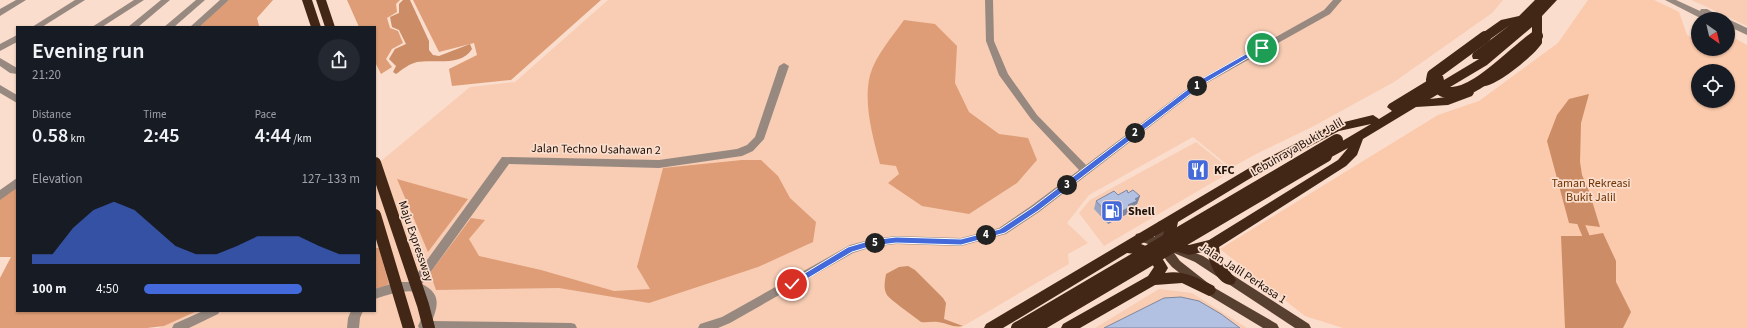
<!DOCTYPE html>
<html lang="en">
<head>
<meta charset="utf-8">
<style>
  :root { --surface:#171b24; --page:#242831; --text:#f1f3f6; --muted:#9ea1a6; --accent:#4369db }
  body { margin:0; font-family:"Source Sans 3",sans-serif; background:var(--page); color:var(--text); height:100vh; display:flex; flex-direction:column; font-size:15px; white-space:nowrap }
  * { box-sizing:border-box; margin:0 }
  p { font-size:13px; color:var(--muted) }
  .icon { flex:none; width:22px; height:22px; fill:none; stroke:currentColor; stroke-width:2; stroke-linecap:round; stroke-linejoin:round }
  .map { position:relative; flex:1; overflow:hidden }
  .panel { position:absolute; left:16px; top:26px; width:360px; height:286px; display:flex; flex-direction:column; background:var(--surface); border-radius:0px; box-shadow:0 1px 3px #0004 }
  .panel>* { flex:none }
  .needle { width:26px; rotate:146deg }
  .controls { position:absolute; left:1691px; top:12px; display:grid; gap:8px }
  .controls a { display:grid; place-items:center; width:44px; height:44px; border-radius:50%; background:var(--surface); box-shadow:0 1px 3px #0004; font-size:20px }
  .pin { position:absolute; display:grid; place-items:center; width:34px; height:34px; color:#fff; margin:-17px; border:2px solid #fff; border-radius:50%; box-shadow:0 1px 4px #0007 }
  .km { position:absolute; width:20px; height:20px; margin:-10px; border-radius:50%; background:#222; color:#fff; font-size:11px; line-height:20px; text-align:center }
  .round { display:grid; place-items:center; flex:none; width:42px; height:42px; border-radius:21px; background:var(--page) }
  .headline { display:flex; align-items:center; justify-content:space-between; height:68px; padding:0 16px }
  h1 { font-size:22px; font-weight:600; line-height:30px }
  .metrics { display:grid; grid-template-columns:repeat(3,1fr); gap:6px; height:68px; padding:4px 16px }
  .metrics div { display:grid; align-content:center }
  .metrics b { font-size:20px; font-weight:600 }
  .metrics small { font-size:11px; font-weight:400 }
  .metrics p { font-size:11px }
  .chart { height:112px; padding:8px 16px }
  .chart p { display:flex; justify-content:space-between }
  .chart svg { width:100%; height:72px; margin-top:4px; fill:var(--accent); opacity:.7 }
  ul { padding:0 16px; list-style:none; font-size:13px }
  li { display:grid; grid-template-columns:64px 48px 1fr; align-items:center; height:30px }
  li i { height:10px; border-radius:5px; background:var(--accent) }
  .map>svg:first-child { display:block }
  .built { fill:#f8cdb4 }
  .green { fill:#fbc9ab; fill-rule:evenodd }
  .forest { fill:#de9d76 }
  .water { fill:#cc8c65 }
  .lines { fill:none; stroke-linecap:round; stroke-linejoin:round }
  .canal { stroke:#cc8c65; stroke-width:7 }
  .minor { fill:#988980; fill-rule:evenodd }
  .major { fill:#584031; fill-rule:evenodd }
  .highway { fill:#422716; fill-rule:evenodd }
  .highway-bridge { stroke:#422716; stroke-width:12 }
  .wall { fill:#99a5c2 }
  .shaded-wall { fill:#7d869e }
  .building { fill:#b2c0e1; stroke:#7d869e }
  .route { fill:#4369db; stroke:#fff }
  .labels { text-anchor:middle; stroke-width:3.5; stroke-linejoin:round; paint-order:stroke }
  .street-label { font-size:12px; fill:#1c1009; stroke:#faddcc }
  .poi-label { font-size:12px; font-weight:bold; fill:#1c1009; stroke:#faddcc; text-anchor:start }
  .park-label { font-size:12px; fill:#6f3403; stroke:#faddcc }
</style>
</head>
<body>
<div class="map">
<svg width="1747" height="328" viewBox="0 0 1747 328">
  <rect width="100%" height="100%" fill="#faddcc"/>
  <g class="built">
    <path d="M 608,0 L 1503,0 L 1492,13 L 1394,82 L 1312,127 L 1254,155 L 1231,168 L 1193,137 L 1089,195 L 1067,223 L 1088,243 L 1068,254 L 1069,264 L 960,328 L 159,328 L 183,311 L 375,311 L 375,166 L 470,87 L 515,82 Z"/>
    <path d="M 1691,0 L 1747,0 L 1747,26 L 1705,6 Z"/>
    <path d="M 1196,142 L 1232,171 L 1104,246 L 1079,213 L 1090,200 Z"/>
    <path d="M 1159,289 L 1192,293 L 1247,328 L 1095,328 Z"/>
  </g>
  <path class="green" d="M 1588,0 L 1654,0 L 1679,12 L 1687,35 L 1698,41 L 1698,49 L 1728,49 L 1728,44 L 1736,39 L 1747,45 L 1747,328 L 1343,328 L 1305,316 L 1220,249 L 1438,115 L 1479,101 L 1558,43 ZM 1698,71 L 1728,71 L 1728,101 L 1698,101 Z"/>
  <g class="forest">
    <path d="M 229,0 L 273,0 L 257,18 L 259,26 L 262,27 L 197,27 Z"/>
    <path d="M 347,0 L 400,0 L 396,4 L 397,12 L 387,18 L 390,28 L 398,31 L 403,43 L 392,49 L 386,59 L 392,67 L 381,74 L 375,62 L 375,27 L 359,27 Z"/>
    <path d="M 413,0 L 601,0 L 511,80 L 452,86 L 449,69 L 477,55 L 474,43 L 439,52 Z"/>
    <path d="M 904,20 L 935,24 L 957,46 L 955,83 L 969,112 L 999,134 L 1028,138 L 1037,160 L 1017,183 L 969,214 L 922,206 L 888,183 L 899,174 L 896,166 L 880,164 C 873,137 863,104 870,75 C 876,55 892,37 904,20 Z"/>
    <path d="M 742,160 L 761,160 L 778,176 L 790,198 L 816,222 L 813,242 L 758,267 L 649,303 L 559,288 L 436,290 L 430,273 L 471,218 L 485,220 L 469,239 L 479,256 L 541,270 L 614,291 L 650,289 L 637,267 L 663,168 Z"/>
    <path d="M 397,179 L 468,199 L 428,252 Z"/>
    <path d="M 17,181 L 17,311 L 197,311 L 164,326 L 147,328 L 0,328 L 0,278 L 11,257 L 0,257 L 0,196 Z"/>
    <path d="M 375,248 L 379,248 L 389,284 L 375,291 Z"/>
  </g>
  <g class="water">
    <path d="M 403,0 L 410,0 L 429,41 L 429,50 L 433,55 L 439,56 L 470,44 L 472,49 C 461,67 435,59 417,62 C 409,64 403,69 396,74 L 393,72 L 396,66 L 389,59 L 395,49 L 406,44 L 399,30 L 392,27 L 390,17 L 399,13 L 399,4 Z"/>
    <path d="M 1589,94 L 1581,123 L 1580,162 L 1582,175 L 1589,191 L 1600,227 L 1569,223 L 1547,141 L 1557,115 L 1569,99 Z"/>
    <path d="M 1603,233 L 1616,261 L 1616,282 L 1631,312 L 1623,328 L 1565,328 L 1561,236 L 1586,236 Z"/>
    <path d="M 908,266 L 915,270 L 943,298 L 946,303 L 944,319 L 963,326 C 953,328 947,323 938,322 C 932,321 927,323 921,322 C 916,318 888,298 887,295 C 883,289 885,280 886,274 L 899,267 Z"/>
  </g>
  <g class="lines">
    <path class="canal" d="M 1581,224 L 1586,236"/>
    <g class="minor">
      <path d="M 16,0 L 26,0 L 0,16 L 0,9 Z"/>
      <path d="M 75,0 L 85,0 L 42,27 L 32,27 Z"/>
      <path d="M 134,0 L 144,0 L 102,27 L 92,27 Z"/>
      <path d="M 161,0 L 170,0 L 138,27 L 128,27 Z"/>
      <path d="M 196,0 L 205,0 L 174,27 L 164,27 Z"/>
      <path d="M 220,0 L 229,0 L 199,27 L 190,27 Z"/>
      <path d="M 985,0 L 993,0 L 994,41 L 1008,74 L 1037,115 L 1086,165 L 1199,80 L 1324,10 L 1333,0 L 1342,0 L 1330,14 L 1205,84 L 1039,212 L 1006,234 L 961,246 L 896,244 L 872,247 L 853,253 L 730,323 L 718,328 L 698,328 L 700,324 L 722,317 L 850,245 L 872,239 L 896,236 L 961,238 L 999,228 L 1031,206 L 1079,170 L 1031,119 L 999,75 L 986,41 Z"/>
      <path d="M 1665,0 L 1676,0 L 1700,11 L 1701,9 L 1707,9 L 1725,19 L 1702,19 Z"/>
      <path d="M 1728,19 L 1747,28 L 1747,35 L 1728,26 Z"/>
      <path d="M 17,35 L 17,42 L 0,51 L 0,44 Z"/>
      <path d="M 0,58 L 17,68 L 17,74 L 10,73 L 0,66 Z"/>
      <path d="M 784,63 L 789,66 L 764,139 L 753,151 L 742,156 L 659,168 L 509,164 L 422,284 C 440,293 439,304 432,321 L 571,323 L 575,324 L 577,328 L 419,328 L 418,326 C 440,281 404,289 375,299 L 375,289 L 397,282 L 411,282 L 502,157 L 659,160 L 737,149 L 747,145 L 755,137 L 779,66 Z"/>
      <path d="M 0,85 L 17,95 L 17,103 L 0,93 Z"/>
      <path d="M 17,178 L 17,188 L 0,200 L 0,190 Z"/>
      <path d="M 203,311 L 220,311 L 218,314 L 189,328 L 172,328 L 174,324 Z"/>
      <path d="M 351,311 L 363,311 L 360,318 L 359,328 L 347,328 L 348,318 Z"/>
    </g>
    <path class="major" d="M 1162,221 L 1166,222 L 1167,225 L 1164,233 L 1168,242 L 1203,256 L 1309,324 L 1311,328 L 1295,328 L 1195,262 L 1174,253 L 1180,261 L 1213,287 L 1277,324 L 1279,328 L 1263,328 L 1205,293 L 1172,267 L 1166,260 L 1160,248 L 1136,240 L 1135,237 L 1136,234 L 1140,233 L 1155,237 L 1154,233 L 1158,222 Z"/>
    <g class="highway">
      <path d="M 302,0 L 312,0 L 321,27 L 311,27 Z"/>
      <path d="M 316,0 L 326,0 L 335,27 L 325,27 Z"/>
      <path d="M 1535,0 L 1557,0 L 1542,16 L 1542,43 C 1536,54 1494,89 1482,86 L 1480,83 L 1515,57 L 1532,42 L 1532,27 L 1487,65 L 1430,99 L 1447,97 L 1468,89 L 1472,90 L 1474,93 L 1472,96 L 1448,105 L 1416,107 L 1363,139 L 1357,155 L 1346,166 L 1219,247 L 1221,260 L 1236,280 L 1234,284 C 1219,289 1209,263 1207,251 L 1189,255 L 1170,250 L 1163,236 L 1164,231 L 1141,244 C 1155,249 1161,255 1168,268 L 1165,273 C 1184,270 1197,278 1214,286 L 1216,290 L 1214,294 L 1209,296 L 1182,283 L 1155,285 L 1080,328 L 1061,328 L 1063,324 L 1148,276 L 1154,267 C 1147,256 1139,254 1127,253 L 1003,328 L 984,328 L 986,324 L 1256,164 L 1332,125 L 1373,115 L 1379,119 L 1392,111 L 1387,107 L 1389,104 L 1435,76 L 1443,76 L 1444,80 L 1479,59 L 1473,59 L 1472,56 L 1473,53 L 1510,25 L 1489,40 L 1481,40 L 1480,37 L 1481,34 L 1501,20 L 1519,16 ZM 1371,124 L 1322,153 L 1320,156 L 1322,159 L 1326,160 L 1348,148 L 1338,160 L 1209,240 L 1189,245 L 1179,242 L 1175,236 L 1178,222 L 1264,170 L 1339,131 Z"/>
    </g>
    <g class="highway-bridge">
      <path d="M 1485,37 L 1433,75 L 1432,80 C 1435,83 1439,89 1443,91 C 1469,104 1516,49 1537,36"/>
      <path d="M 375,163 L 423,305 L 429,328"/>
      <path d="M 375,215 L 409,328"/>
      <path d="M 1017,328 L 1337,140"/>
      <path d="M 1035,328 L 1326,156"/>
    </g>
  </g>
  <path class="wall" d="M 1128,193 L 1140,196 L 1137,204 L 1135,205 L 1134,208 L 1128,211 L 1127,214 L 1108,224 L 1094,209 L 1096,201 Z"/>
  <path class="shaded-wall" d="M 1140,196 L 1137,204 L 1135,205 L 1134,208 L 1128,211 L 1127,214 L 1108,224 L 1111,217 L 1128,205 L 1135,199 Z"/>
  <g class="building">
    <path d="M 1127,190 L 1128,193 L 1133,190 L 1140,196 L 1135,199 L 1137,201 L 1128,205 L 1130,207 L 1111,217 L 1096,201 L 1114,191 L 1118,195 Z"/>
    <path d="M 1181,297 L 1199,301 L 1221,314 L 1240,328 L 1104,328 L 1164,298 Z"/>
  </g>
  <path class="route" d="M 1260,46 L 1265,48 L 1205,83 L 1038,211 L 1005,233 L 961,245 L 896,243 L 872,246 L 852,252 L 795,286 L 790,286 L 790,282 L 848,247 L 872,240 L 896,237 L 961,239 L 1000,229 L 1033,207 L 1200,80 Z"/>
  <defs>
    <g id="restaurant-square" transform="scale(1.15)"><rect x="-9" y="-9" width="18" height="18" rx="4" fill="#4369db" stroke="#faddcc"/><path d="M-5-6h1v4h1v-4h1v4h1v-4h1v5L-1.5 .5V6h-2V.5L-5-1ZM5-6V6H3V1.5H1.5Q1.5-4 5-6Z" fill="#fff"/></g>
    <g id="fuel-square" transform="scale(1.15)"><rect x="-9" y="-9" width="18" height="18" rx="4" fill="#4369db" stroke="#faddcc"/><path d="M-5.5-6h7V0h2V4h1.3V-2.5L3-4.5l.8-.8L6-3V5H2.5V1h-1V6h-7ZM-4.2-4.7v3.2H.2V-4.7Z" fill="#fff"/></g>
  </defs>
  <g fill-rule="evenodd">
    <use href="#restaurant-square" x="1198" y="170"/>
    <use href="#fuel-square" x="1112" y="211"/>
  </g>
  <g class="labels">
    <g class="street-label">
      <text transform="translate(1297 147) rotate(-30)" y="4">Lebuhraya Bukit Jalil</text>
      <text transform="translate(596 149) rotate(1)" y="4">Jalan Techno Usahawan 2</text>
      <text transform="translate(416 241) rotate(71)" y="4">Maju Expressway</text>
      <text transform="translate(1243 273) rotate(33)" y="4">Jalan Jalil Perkasa 1</text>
    </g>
    <g class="poi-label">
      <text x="1214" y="174">KFC</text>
      <text x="1128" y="215">Shell</text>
    </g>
    <g class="park-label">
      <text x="1591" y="187">Taman Rekreasi<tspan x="1591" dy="14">Bukit Jalil</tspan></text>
    </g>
  </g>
</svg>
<div class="controls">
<a><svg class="needle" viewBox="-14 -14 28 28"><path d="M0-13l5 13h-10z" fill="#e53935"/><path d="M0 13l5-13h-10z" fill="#9ea1a6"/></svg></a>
<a><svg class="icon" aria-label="locate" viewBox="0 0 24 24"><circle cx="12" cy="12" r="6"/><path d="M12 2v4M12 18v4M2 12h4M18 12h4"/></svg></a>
</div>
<div class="pin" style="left:1262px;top:48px;background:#1e9e55"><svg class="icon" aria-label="arrive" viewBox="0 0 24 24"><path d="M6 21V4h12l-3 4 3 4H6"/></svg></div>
<div class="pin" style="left:792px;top:284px;background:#d93025"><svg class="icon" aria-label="check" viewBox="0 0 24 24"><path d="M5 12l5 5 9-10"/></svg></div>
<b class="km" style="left:1197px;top:86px">1</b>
<b class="km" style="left:1135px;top:133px">2</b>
<b class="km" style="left:1067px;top:185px">3</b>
<b class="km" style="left:986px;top:235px">4</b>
<b class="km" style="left:875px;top:243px">5</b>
<section class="panel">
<div class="headline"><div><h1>Evening run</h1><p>21:20</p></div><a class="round"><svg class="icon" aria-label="share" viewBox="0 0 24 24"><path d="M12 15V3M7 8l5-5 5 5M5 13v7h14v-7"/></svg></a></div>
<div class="metrics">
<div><p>Distance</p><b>0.58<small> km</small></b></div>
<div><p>Time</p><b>2:45</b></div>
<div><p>Pace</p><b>4:44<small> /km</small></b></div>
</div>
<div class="chart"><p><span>Elevation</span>127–133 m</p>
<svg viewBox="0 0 160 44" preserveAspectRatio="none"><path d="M0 44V38L10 38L20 22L30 11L40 6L50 11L60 22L70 33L80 38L90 38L100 33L110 27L120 27L130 27L140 33L150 38L160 38V44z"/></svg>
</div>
<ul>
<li><b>100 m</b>4:50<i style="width:73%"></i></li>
</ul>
</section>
</div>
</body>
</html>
